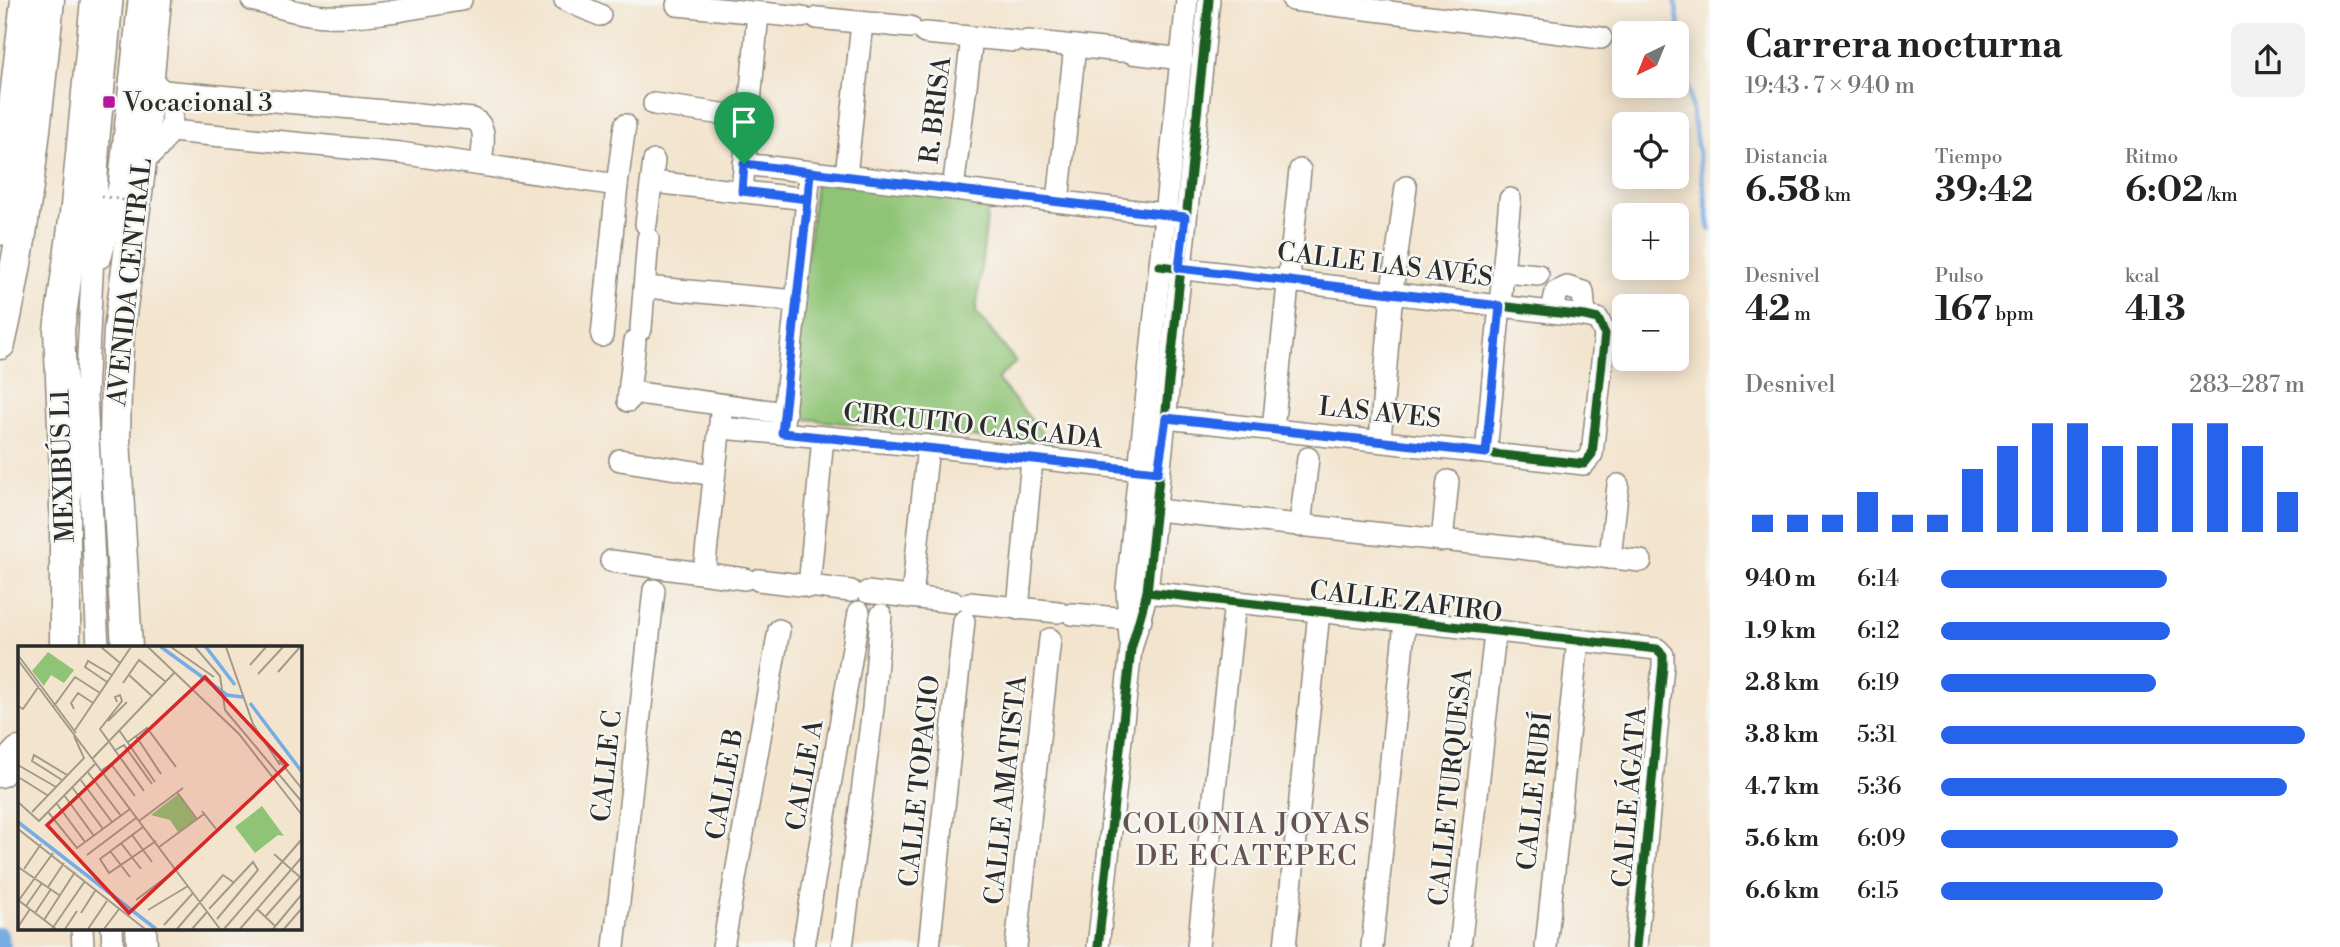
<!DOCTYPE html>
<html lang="es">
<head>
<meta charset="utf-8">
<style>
  :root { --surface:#fff; --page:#f2f2f2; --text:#222; --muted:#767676; --accent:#2563eb }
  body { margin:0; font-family:"Libre Bodoni",serif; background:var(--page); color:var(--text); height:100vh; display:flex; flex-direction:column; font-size:26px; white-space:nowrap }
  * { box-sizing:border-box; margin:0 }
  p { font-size:23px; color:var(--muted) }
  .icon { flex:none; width:38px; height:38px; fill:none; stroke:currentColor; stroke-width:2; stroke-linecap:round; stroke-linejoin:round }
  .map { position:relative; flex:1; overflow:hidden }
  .sheet { display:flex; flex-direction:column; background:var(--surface); width:630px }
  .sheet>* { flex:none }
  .needle { width:46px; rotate:223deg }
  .fabs { position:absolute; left:1612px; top:21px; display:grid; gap:14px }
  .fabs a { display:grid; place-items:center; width:77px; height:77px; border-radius:10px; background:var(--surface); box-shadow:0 4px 18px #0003; font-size:35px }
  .pin { position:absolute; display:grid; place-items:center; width:60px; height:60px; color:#fff; margin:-72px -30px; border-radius:50% 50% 50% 0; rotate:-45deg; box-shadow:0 0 7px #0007 }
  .pin .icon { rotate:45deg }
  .round { display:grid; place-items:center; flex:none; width:74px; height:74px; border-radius:10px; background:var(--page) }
  .overview { display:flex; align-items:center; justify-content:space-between; height:119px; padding:0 35px }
  h1 { font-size:38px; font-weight:700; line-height:52px }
  .figures { display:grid; grid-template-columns:repeat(3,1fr); gap:10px; height:119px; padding:7px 35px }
  .figures div { display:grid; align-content:center }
  .figures b { font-size:35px; font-weight:700 }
  .figures small { font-size:19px; font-weight:400 }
  .figures p { font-size:19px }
  .chart { height:196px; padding:14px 35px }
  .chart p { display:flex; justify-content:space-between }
  .chart svg { width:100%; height:126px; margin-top:7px; stroke:var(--accent); stroke-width:6 }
  ul { padding:0 35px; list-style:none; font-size:23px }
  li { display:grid; grid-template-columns:112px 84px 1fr; align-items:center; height:52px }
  li i { height:18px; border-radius:9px; background:var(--accent) }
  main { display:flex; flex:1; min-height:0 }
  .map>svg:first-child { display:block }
  .green { fill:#8fc476; stroke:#5d7850; stroke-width:2 }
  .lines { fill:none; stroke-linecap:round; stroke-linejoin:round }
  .stream { stroke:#77ace5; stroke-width:4.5 }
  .canal { stroke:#77ace5; stroke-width:16 }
  .minor-casing { stroke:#8f887c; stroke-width:24 }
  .highway-casing { stroke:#8f887c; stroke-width:33 }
  .minor { stroke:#fff; stroke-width:21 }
  .highway { stroke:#fff; stroke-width:30 }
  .path-bridge { stroke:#8f887c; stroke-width:2.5; stroke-dasharray:2 5; stroke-linecap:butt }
  .cycleway-casing { stroke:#f6f6f2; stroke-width:13 }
  .cycleway { stroke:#1b5e20; stroke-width:9 }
  .route-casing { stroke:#fff; stroke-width:14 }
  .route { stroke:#2563eb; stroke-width:9 }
  .poi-dot { fill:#b5179e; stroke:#f6f6f2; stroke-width:2.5 }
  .labels { text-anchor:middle; stroke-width:5; stroke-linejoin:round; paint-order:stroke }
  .poi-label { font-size:26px; fill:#2b2b2b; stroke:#f6f6f2; text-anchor:start }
  .street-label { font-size:26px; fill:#2b2b2b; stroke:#f6f6f2 }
  .neighbourhood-label { font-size:28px; letter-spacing:2px; fill:#655252; stroke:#f6f6f2 }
  .inset-river { fill:none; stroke:#77ace5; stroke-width:3.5 }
  .inset-road { fill:none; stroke:#a39a8c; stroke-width:2 }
  .view { fill:#d62828; fill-opacity:0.15; stroke:#d62828; stroke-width:3.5 }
  .inset-edge { fill:none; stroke:#2b2b2b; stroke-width:3.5 }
</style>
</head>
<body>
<main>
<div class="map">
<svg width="1710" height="947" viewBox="0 0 1710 947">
  <rect width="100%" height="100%" fill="#f6f6f2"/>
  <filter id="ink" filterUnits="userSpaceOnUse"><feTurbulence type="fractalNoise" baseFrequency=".0143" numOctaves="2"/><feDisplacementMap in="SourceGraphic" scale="14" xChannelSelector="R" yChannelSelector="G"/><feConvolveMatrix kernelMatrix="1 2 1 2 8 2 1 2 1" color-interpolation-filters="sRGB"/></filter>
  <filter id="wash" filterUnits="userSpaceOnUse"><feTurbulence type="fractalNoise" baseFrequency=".00686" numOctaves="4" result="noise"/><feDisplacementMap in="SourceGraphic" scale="28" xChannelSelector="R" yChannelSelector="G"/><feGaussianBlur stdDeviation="1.57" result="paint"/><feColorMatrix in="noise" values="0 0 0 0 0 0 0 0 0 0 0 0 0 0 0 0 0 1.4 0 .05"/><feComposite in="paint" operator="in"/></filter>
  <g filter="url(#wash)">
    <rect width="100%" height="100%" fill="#f3e4cd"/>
    <path class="green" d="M 816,181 L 989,200 L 976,312 L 1016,362 L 997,379 L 1053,446 L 788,417 Z"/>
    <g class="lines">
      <path class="stream" d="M 1675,0 L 1710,230"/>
      <path class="canal" d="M 0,935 L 3,947"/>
    </g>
  </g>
  <g filter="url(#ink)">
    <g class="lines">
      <g class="minor-casing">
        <g id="minor">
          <path d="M 252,0 C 276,6 301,15 326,16 C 372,18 417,7 461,0"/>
          <path d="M 565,0 L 600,15"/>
          <path d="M 1293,0 L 1601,38"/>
          <path d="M 677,5 L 802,17"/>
          <path d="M 817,18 L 910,27"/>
          <path d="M 925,33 L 1015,41"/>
          <path d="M 1027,41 L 1121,51"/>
          <path d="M 1132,53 L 1182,59"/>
          <path d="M 163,91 L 473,119 C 489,126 482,149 481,163"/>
          <path d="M 654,104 L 749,118"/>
          <path d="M 171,131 L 400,153 L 617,185 L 602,336"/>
          <path d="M 141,162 C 169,145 187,108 155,84"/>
          <path d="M 744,164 L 1180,216"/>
          <path d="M 846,176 L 862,23"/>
          <path d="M 653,182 L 808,199"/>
          <path d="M 617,185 L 625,125"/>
          <path d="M 953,189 L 972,38"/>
          <path d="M 742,191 L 758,13"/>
          <path d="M 1058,201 L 1075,46"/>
          <path d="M 646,224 L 654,161"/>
          <path d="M 101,257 L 119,186 L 139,0"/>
          <path d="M 1160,266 L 1585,316 L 1598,319 L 1605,334 L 1592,454 L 1584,464 L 1166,418"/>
          <path d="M 1504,272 L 1538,275"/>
          <path d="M 646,287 L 796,301"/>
          <path d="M 1552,311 L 1556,292 L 1567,287 L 1583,292 L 1585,316"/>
          <path d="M 641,329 L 648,238"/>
          <path d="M 631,392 L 785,413"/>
          <path d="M 628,401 L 635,341"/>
          <path d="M 721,428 L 928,446 L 1151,471"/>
          <path d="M 1273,429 L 1300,170"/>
          <path d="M 782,433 L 810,172"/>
          <path d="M 1380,440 L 1392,291 L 1406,187"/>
          <path d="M 1486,453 L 1510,199"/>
          <path d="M 620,460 L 714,475"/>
          <path d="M 1156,510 L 1641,561"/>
          <path d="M 1300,526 L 1308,458"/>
          <path d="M 1442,541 L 1448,481"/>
          <path d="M 1610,558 L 1618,485"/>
          <path d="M 611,561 L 745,579"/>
          <path d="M 704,572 L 722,405"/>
          <path d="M 758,580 L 851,591"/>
          <path d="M 809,587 L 823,437"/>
          <path d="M 867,592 L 953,602"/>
          <path d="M 1147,592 L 1657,649 L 1663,655 L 1663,666 L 1636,947"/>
          <path d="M 912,597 L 928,446"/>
          <path d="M 969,603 L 1058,612"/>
          <path d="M 1018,609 L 1032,459"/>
          <path d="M 1072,614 L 1141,620"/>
          <path d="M 1130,639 L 1127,589 L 1187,0"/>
          <path d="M 98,648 L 86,394 L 99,137 L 112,0"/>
          <path d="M 82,928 L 83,947"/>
          <path d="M 112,928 L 113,947"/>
          <path d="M 614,947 L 654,590"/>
          <path d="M 723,947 L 779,630"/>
          <path d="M 803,947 L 859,612"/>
          <path d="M 842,947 L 873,708 L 881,615"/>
          <path d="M 929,947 L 964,621"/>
          <path d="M 1016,947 L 1050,639"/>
          <path d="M 1098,947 L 1131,649 L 1147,592 L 1209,0"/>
          <path d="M 1198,947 L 1235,602"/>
          <path d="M 1285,947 L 1319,612"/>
          <path d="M 1372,947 L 1405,622"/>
          <path d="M 1460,947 L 1495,633"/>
          <path d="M 1546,947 L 1578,640"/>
        </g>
      </g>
      <g class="highway-casing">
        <g id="highway">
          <path d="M 0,230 L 26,0"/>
          <path d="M 0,344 C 26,231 37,115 49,0"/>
          <path d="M 65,648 L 65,473 L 59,330 L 76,206 L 96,0"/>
          <path d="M 127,648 L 115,438 L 116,387 L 119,330 L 141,162 L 156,0"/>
          <path d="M 0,772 L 19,752"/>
          <path d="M 141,928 L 142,947"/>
        </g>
      </g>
      <use href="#minor" class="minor"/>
      <use href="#highway" class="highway"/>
      <path class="path-bridge" d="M 101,196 L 151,205"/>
      <g class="cycleway-casing">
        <g id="cycleway">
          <path d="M 1160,266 L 1585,316 L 1598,319 L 1605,334 L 1592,454 L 1584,464 L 1166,418"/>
          <path d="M 1147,592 L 1657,649 L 1663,655 L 1663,666 L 1636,947"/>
          <path d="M 1098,947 L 1131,649 L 1147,592 L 1209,0"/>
        </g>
      </g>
      <use href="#cycleway" class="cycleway"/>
    </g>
  </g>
  <g class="lines" filter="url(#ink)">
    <g class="route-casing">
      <path id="route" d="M 744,164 L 810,172 L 808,199 L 782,433 L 1158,472 L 1166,418 L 1486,453 L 1500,306 L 1179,268 L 1185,217 L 810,172 L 808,199 L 742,191 L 744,164"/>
    </g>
    <use href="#route" class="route"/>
  </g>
  <rect class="poi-dot" x="102" y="95" width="14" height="14" rx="3.5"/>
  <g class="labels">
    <g class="poi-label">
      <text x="123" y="111">Vocacional 3</text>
    </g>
    <g class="street-label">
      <text transform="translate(935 110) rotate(-83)" y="9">R. BRISA</text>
      <text transform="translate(1385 264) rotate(7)" y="9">CALLE LAS AVÉS</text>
      <text transform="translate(129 282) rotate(-84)" y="9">AVENIDA CENTRAL</text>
      <text transform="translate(1380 412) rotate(6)" y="9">LAS AVES</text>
      <text transform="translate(973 425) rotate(6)" y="9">CIRCUITO CASCADA</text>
      <text transform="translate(62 466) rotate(-92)" y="9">MEXIBÚS L1</text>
      <text transform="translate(1406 601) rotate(7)" y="9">CALLE ZAFIRO</text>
      <text transform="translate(606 766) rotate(-84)" y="9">CALLE C</text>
      <text transform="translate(804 775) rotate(-80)" y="9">CALLE A</text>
      <text transform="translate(919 781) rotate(-84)" y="9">CALLE TOPACIO</text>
      <text transform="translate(724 784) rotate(-80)" y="9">CALLE B</text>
      <text transform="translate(1450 787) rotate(-84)" y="9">CALLE TURQUESA</text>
      <text transform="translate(1005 790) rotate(-84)" y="9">CALLE AMATISTA</text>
      <text transform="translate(1534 791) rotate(-84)" y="9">CALLE RUBÍ</text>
      <text transform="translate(1629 797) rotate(-85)" y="9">CALLE ÁGATA</text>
    </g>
    <g class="neighbourhood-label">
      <text x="1247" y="833">COLONIA JOYAS<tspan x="1247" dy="32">DE ECATEPEC</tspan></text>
    </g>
  </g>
  <g transform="translate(18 646)">
    <rect width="284" height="284" fill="#f3e4cd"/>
    <path d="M 30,6 L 56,24 L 46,37 L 33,29 L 26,40 L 14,25 ZM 160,148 L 178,173 L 160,186 L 152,174 L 133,169 ZM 244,160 L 266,190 L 260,189 L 237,207 L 217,181 Z" fill="#8fc476"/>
    <path class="inset-river" d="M 143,1 L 209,49 L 225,51M 188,1 L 217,39M 232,57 L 284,126M 0,176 L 138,283"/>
    <path class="inset-road" d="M 83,1 L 102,17M 130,1 L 221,88 L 284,169M 153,1 L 196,31M 177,1 L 202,30 L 207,64 L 284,156M 208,1 L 235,78 L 262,119M 0,9 L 58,87M 0,14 L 202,283M 232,19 L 248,1M 260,26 L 282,1M 240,28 L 265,1M 111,29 L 134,50M 89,36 L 67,21 L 70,15 L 94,29M 105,37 L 121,14 L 148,36M 99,56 L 97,51 L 102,49 L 104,55 L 82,83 L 126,145M 0,60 L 5,63 L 21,40M 36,60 L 57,31 L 82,47M 56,63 L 53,57 L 60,47 L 75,57M 90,75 L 109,56M 57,84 L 113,1M 101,84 L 137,136M 118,90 L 143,128M 110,96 L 129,82 L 158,121M 96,105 L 106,99 L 134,138M 75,112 L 156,27M 261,114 L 284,143M 0,119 L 38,141M 84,124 L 93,118 L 117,150M 69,125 L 103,170M 2,132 L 29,149M 62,133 L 94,176M 44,134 L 14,115 L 16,109 L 49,129M 54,141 L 85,183M 159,146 L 179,173M 46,149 L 76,190M 0,156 L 21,175 L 78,117M 39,158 L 67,196M 184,165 L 198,183M 14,166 L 66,112 L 56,90M 30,166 L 59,202 L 112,163M 121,175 L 165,142M 125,181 L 82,213 L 91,227 L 138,195M 0,183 L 127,283M 114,189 L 134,216M 103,197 L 123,223M 141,201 L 186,168M 92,205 L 112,231M 256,208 L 283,232M 69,209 L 118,172M 0,221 L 41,249M 6,223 L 23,198M 30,241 L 46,217M 0,254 L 38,283M 1,254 L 35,207M 118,254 L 159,223M 8,260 L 24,237M 191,263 L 235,216 L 240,224 L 199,273M 239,263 L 257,280M 130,264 L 170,240M 17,267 L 33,243M 63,267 L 77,245M 247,271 L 284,229M 26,274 L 57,226M 146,279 L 175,247M 0,281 L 12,263M 34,283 L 67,235M 47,283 L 59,265M 70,283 L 89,255M 86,283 L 101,263M 159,283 L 205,229 L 215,236M 174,283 L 189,266M 206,283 L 284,193M 222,283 L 284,211M 255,283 L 284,248M 266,283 L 284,262"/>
    <path class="view" d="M 187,31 L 269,119 L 111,267 L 29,179 Z"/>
    <rect width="284" height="284" class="inset-edge"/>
  </g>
</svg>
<div class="fabs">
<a><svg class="needle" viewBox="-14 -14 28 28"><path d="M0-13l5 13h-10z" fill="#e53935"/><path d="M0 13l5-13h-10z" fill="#767676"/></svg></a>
<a><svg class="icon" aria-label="locate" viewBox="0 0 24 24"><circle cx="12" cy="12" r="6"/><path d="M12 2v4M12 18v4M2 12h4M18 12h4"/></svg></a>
<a>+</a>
<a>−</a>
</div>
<div class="pin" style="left:744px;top:164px;background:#1e9e55"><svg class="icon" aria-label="arrive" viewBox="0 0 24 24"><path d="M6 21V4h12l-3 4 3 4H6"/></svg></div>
</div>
<section class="sheet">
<div class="overview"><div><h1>Carrera nocturna</h1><p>19:43 · 7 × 940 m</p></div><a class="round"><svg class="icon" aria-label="share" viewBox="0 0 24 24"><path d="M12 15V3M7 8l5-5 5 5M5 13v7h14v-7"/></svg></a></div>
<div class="figures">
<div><p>Distancia</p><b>6.58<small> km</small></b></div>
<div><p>Tiempo</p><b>39:42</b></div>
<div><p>Ritmo</p><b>6:02<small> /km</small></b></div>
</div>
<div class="figures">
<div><p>Desnivel</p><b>42<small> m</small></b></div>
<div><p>Pulso</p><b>167<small> bpm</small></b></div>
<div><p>kcal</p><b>413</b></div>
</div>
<div class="chart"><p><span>Desnivel</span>283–287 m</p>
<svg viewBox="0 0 160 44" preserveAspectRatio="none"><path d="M5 44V38M15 44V38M25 44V38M35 44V30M45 44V38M55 44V38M65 44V22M75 44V14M85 44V6M95 44V6M105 44V14M115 44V14M125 44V6M135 44V6M145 44V14M155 44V30"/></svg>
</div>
<ul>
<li><b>940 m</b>6:14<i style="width:62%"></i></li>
<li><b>1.9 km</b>6:12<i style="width:63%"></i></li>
<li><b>2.8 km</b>6:19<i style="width:59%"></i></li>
<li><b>3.8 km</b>5:31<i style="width:100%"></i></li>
<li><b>4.7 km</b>5:36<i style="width:95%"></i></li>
<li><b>5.6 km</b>6:09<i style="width:65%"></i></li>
<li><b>6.6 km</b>6:15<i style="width:61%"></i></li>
</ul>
</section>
</main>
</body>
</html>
